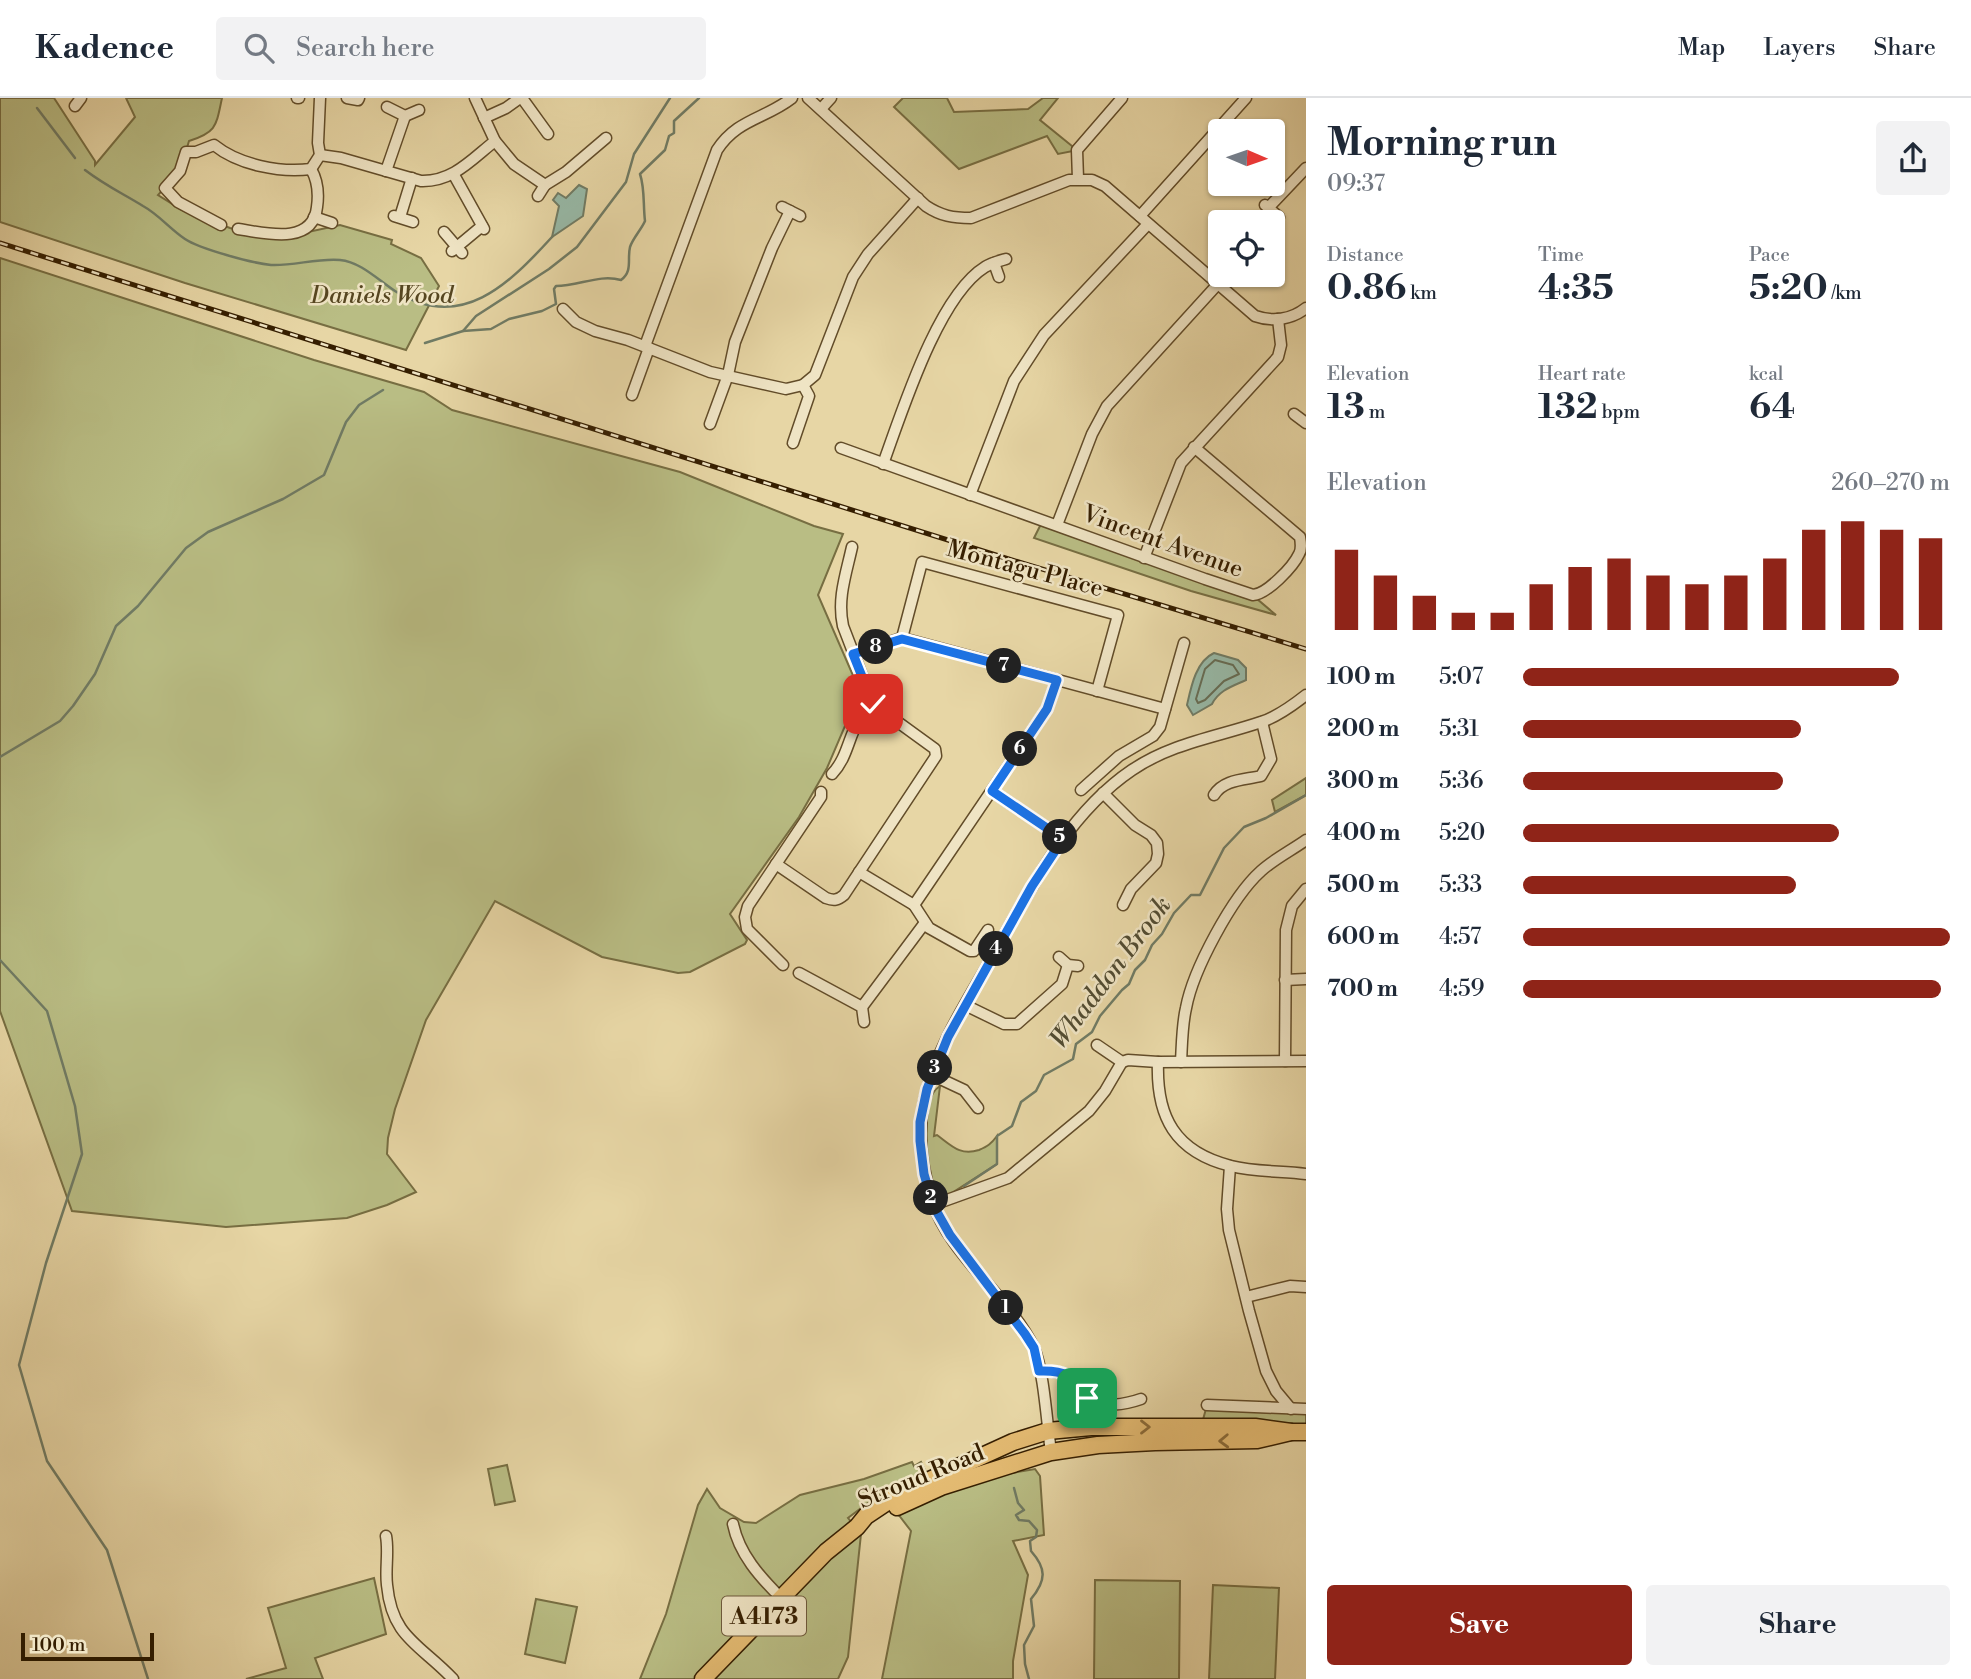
<!DOCTYPE html>
<html lang="en">
<head>
<meta charset="utf-8">
<style>
  :root { --surface:#fff; --page:#f2f2f3; --text:#1f2937; --muted:#747a83; --line:#e0e1e3; --accent:#8f2418 }
  body { margin:0; font-family:"Libre Bodoni",serif; background:var(--page); color:var(--text); height:100vh; display:flex; flex-direction:column; font-size:26px; white-space:nowrap }
  * { box-sizing:border-box; margin:0 }
  p { font-size:23px; color:var(--muted) }
  .icon { flex:none; width:38px; height:38px; fill:none; stroke:currentColor; stroke-width:2; stroke-linecap:round; stroke-linejoin:round }
  .map { position:relative; flex:1; overflow:hidden }
  .drawer { display:flex; flex-direction:column; background:var(--surface); width:665px }
  .drawer>* { flex:none }
  .needle { width:46px; rotate:92deg }
  .buttons { position:absolute; left:1208px; top:21px; display:grid; gap:14px }
  .buttons a { display:grid; place-items:center; width:77px; height:77px; border-radius:7px; background:var(--surface); box-shadow:0 2px 5px #0004; font-size:35px }
  .scale { position:absolute; left:21px; bottom:18px; width:133px; box-sizing:border-box; padding-left:7px; border:4px solid #351e00; border-top:0; font-size:19px; line-height:24px; white-space:nowrap; color:#351e00; -webkit-text-stroke:5px #efe4c4; paint-order:stroke }
  .pin { position:absolute; display:grid; place-items:center; width:60px; height:60px; color:#fff; margin:-30px; border-radius:14px; box-shadow:0 4px 10px #0006 }
  .km { position:absolute; width:35px; height:35px; margin:-18px; border-radius:50%; background:#222; color:#fff; font-size:19px; line-height:35px; text-align:center }
  .round { display:grid; place-items:center; flex:none; width:74px; height:74px; border-radius:7px; background:var(--page) }
  .overview { display:flex; align-items:center; justify-content:space-between; height:119px; padding:0 21px }
  h1 { font-size:38px; font-weight:700; line-height:52px }
  .metrics { display:grid; grid-template-columns:repeat(3,1fr); gap:10px; height:119px; padding:7px 21px }
  .metrics div { display:grid; align-content:center }
  .metrics b { font-size:35px; font-weight:700 }
  .metrics small { font-size:19px; font-weight:400 }
  .metrics p { font-size:19px }
  .chart { height:196px; padding:14px 21px }
  .chart p { display:flex; justify-content:space-between }
  .chart svg { width:100%; height:126px; margin-top:7px; stroke:var(--accent); stroke-width:6 }
  .primary-button { display:flex; gap:14px; margin-top:auto; padding:14px 21px }
  .primary-button a { flex:1; height:80px; border-radius:7px; background:var(--accent); color:#fff; font-size:28px; font-weight:700; line-height:80px; text-align:center }
  .primary-button a+a { background:var(--page); color:var(--text) }
  ul { padding:0 21px; list-style:none; font-size:23px }
  li { display:grid; grid-template-columns:112px 84px 1fr; align-items:center; height:52px }
  li i { height:18px; border-radius:9px; background:var(--accent) }
  header { display:flex; align-items:center; gap:42px; box-sizing:border-box; height:98px; padding:0 35px; background:var(--surface); border-bottom:2px solid var(--line) }
  header strong { font-size:33px }
  nav { display:flex; gap:38px; margin-inline-start:auto; font-size:24px }
  .search { width:490px; height:63px; background:var(--page); display:flex; align-items:center; gap:18px; box-sizing:border-box; padding:0 24px; border-radius:7px; color:var(--muted); font-size:26px }
  main { display:flex; flex:1; min-height:0 }
  .map>svg:first-child { display:block }
  .green { fill:#b9bd84; stroke:#776e42; stroke-width:2 }
  .water { fill:#97b9a7; stroke:#707b64; stroke-width:2 }
  .lines { fill:none; stroke-linecap:round; stroke-linejoin:round }
  .shore { stroke:#666c54; stroke-width:2 }
  .stream { stroke:#707b64; stroke-width:2.5 }
  .street-casing { stroke:#624c29; stroke-width:13 }
  .primary-casing { stroke:#351e00; stroke-width:19 }
  .street { stroke:#efe4c4; stroke-width:10 }
  .primary { stroke:#e4bb72; stroke-width:16 }
  .rail-casing { stroke:#351e00; stroke-width:5 }
  .rail { stroke:#efe4c4; stroke-width:2.5; stroke-dasharray:8; stroke-linecap:butt }
  .oneway { stroke:#8c6c39 }
  .route-casing { stroke:#fff; stroke-width:14 }
  .route { stroke:#1a73e8; stroke-width:9 }
  .labels { text-anchor:middle; stroke-width:5; stroke-linejoin:round; paint-order:stroke }
  .shield { fill:#efe4c4; stroke:#6d593b; stroke-width:2 }
  .shield-label { font-size:23px; font-weight:bold; fill:#351e00 }
  .park-label { font-size:24px; font-style:italic; fill:#564621; stroke:#efe4c4 }
  .street-label { font-size:24px; fill:#351e00; stroke:#efe4c4 }
  .water-label { font-size:26px; font-style:italic; fill:#524c32; stroke:#efe4c4 }
</style>
</head>
<body>
<header>
<strong>Kadence</strong>
<div class="search"><svg class="icon" aria-label="search" viewBox="0 0 24 24"><circle cx="10" cy="10" r="6"/><path d="M15 15l6 6"/></svg>Search here</div>
<nav><a>Map</a><a>Layers</a><a>Share</a></nav>
</header>
<main>
<div class="map">
<svg width="1306" height="1581" viewBox="0 0 1306 1581">
  <rect width="100%" height="100%" fill="#e7d6a5"/>
  <filter id="stains"><feTurbulence type="fractalNoise" baseFrequency=".00286" numOctaves="4"/><feColorMatrix values="0 0 0 0 .2 0 0 0 0 .09 0 0 0 0 .02 0 0 0 .5 -.17"/></filter>
  <radialGradient id="worn" r=".72"><stop offset=".6" stop-color="#630" stop-opacity="0"/><stop offset="1" stop-color="#630" stop-opacity=".3"/></radialGradient>
  <g class="green">
    <path d="M 0,0 L 54,0 L 95,63 L 95,67 L 135,19 L 126,0 L 222,0 C 216,28 217,34 189,43 L 180,73 L 158,97 L 182,112 L 230,130 L 276,141 L 340,127 L 392,142 L 391,146 L 421,160 L 439,188 L 406,252 L 185,185 L 0,124 Z"/>
    <path d="M 903,0 L 947,0 L 954,14 L 1028,11 L 1043,0 L 1058,0 L 1040,22 L 1072,48 L 1073,53 L 1058,56 L 1047,38 L 959,71 L 894,9 Z"/>
    <path d="M 0,160 L 314,262 L 424,294 L 452,312 L 680,374 L 814,428 L 843,436 L 818,497 L 855,582 L 858,593 L 857,600 L 827,670 L 799,719 L 730,816 L 747,842 L 745,846 L 690,874 L 678,875 L 602,859 L 495,803 L 426,922 L 395,1011 L 388,1040 L 387,1056 L 416,1094 L 387,1107 L 347,1120 L 226,1129 L 72,1113 L 0,913 Z"/>
    <path d="M 1041,426 L 1257,501 L 1276,517 L 1191,493 L 1034,440 Z"/>
    <path d="M 1306,680 L 1306,697 L 1275,714 L 1272,702 Z"/>
    <path d="M 940,988 L 934,1038 L 937,1037 C 952,1048 960,1058 979,1052 C 988,1048 991,1046 997,1038 L 997,1066 L 933,1107 L 920,1043 L 926,1041 C 927,1025 925,997 940,988 Z"/>
    <path d="M 1207,1307 L 1306,1311 L 1306,1334 L 1201,1329 Z"/>
    <path d="M 912,1364 L 914,1368 L 921,1364 L 926,1374 L 877,1398 L 848,1420 L 861,1436 L 848,1559 L 838,1581 L 640,1581 L 666,1516 L 698,1407 L 707,1391 L 720,1410 L 744,1424 L 756,1425 L 800,1397 L 864,1381 Z"/>
    <path d="M 507,1367 L 515,1403 L 495,1407 L 488,1371 Z"/>
    <path d="M 1035,1371 L 1040,1378 L 1044,1437 L 1013,1443 L 1028,1477 L 1013,1563 L 1013,1581 L 882,1581 L 911,1433 L 898,1416 L 961,1388 L 1001,1377 Z"/>
    <path d="M 374,1480 L 386,1536 L 315,1560 L 323,1581 L 246,1581 L 286,1570 L 268,1510 Z"/>
    <path d="M 1095,1482 L 1180,1483 L 1179,1581 L 1094,1581 Z"/>
    <path d="M 1213,1487 L 1279,1490 L 1275,1581 L 1209,1581 Z"/>
    <path d="M 536,1501 L 577,1509 L 565,1565 L 525,1556 Z"/>
  </g>
  <g class="water">
    <path d="M 579,87 L 587,91 L 583,118 L 552,139 L 559,108 L 553,102 L 558,95 L 566,100 Z"/>
    <path d="M 1214,555 L 1238,562 L 1246,570 L 1246,582 C 1233,588 1219,592 1212,606 L 1193,617 L 1187,607 C 1191,589 1196,563 1214,555 Z"/>
  </g>
  <g class="lines">
    <path class="shore" d="M 1215,562 L 1233,567 L 1239,576 L 1224,583 L 1205,602 L 1198,605 L 1196,601 L 1205,571 Z"/>
    <g class="stream">
      <path d="M 37,10 L 75,60"/>
      <path d="M 85,72 C 106,88 122,95 143,108 C 158,116 170,131 185,141 C 200,151 252,165 271,167 C 294,168 317,160 340,162 C 361,164 378,182 395,193 C 461,235 509,186 552,139"/>
      <path d="M 463,233 L 476,218 L 549,171 L 577,149 L 626,84 L 634,56 L 670,0"/>
      <path d="M 425,245 L 463,233 L 491,231 L 509,221 L 542,213 L 556,206 L 554,191 L 556,188 C 579,188 599,176 621,182 C 633,173 627,162 630,149 C 633,140 641,132 645,123 C 643,107 645,91 640,76 L 665,52 L 669,38 L 674,35 L 674,23 L 699,0"/>
      <path d="M 0,659 L 60,623 L 73,608 L 95,576 L 116,528 L 138,508 L 186,450 L 208,434 L 283,401 L 324,377 L 346,324 L 359,307 L 383,292"/>
      <path d="M 0,862 L 47,913 L 75,1008 L 82,1056 L 46,1165 L 19,1267 L 47,1363 L 107,1452 L 148,1581"/>
      <path d="M 964,1088 L 997,1066 L 997,1038 L 1012,1028 L 1021,1004 L 1036,993 L 1044,977 L 1073,961 L 1076,946 L 1092,934 L 1100,918 L 1122,892 L 1129,886 L 1135,872 L 1145,862 L 1152,847 L 1162,836 L 1174,815 L 1191,797 L 1200,797 L 1224,750 L 1244,729 L 1266,720 L 1306,697"/>
      <path d="M 1014,1390 L 1018,1405 L 1024,1412 L 1016,1417 L 1019,1422 L 1029,1423 L 1037,1432 L 1036,1439 L 1030,1443 L 1031,1453 C 1046,1470 1047,1482 1031,1501 L 1034,1528 L 1024,1547 L 1025,1566 L 1029,1581"/>
    </g>
    <g class="street-casing">
      <g id="street">
        <path d="M 297,0 L 299,0"/>
        <path d="M 347,0 L 358,2 L 359,0"/>
        <path d="M 475,0 L 495,43 L 514,66 L 545,87 L 566,74 L 606,40"/>
        <path d="M 522,0 L 548,36"/>
        <path d="M 808,0 L 926,108 C 941,118 953,120 971,120 L 1069,82 L 1092,82 L 1105,88 L 1255,218 C 1272,224 1291,222 1306,210"/>
        <path d="M 75,8 L 81,0"/>
        <path d="M 387,9 L 405,18 L 419,12"/>
        <path d="M 821,11 L 831,0"/>
        <path d="M 484,20 L 506,10 L 520,0"/>
        <path d="M 320,57 L 341,60 L 421,83 C 453,84 472,61 495,43"/>
        <path d="M 386,73 L 405,18"/>
        <path d="M 454,77 L 484,131"/>
        <path d="M 1078,81 L 1077,52 L 1122,0"/>
        <path d="M 538,98 L 545,87"/>
        <path d="M 1265,107 L 1279,119"/>
        <path d="M 782,109 L 800,118"/>
        <path d="M 1269,109 L 1306,70"/>
        <path d="M 394,118 L 413,124"/>
        <path d="M 1140,118 L 1246,0"/>
        <path d="M 314,119 L 332,125"/>
        <path d="M 400,119 L 412,80"/>
        <path d="M 221,127 L 178,104 L 165,90 L 180,73 L 186,54 L 196,54 L 214,47 C 239,67 280,75 311,71 L 320,57 L 318,45 L 320,0"/>
        <path d="M 238,131 C 264,135 313,148 317,109 C 319,95 318,83 311,71"/>
        <path d="M 444,134 L 462,155"/>
        <path d="M 452,153 L 482,128"/>
        <path d="M 994,165 L 999,179"/>
        <path d="M 563,211 L 576,224 L 595,233 L 628,242 L 710,274 L 786,291 L 803,287 L 815,277 L 853,179 L 868,156 L 918,100"/>
        <path d="M 645,248 L 717,52 C 737,21 765,21 792,0"/>
        <path d="M 632,297 L 649,250"/>
        <path d="M 1294,316 L 1306,325"/>
        <path d="M 710,326 L 728,277 L 735,244 L 772,150 L 790,113"/>
        <path d="M 793,345 L 809,298 L 803,287"/>
        <path d="M 841,350 L 1205,481 L 1253,497 C 1267,496 1293,469 1299,456 C 1302,451 1301,445 1300,439 L 1194,349"/>
        <path d="M 883,366 C 902,314 938,198 985,169 C 991,165 999,163 1006,161"/>
        <path d="M 970,397 L 1014,283 L 1044,237 L 1148,126"/>
        <path d="M 1057,427 L 1092,336 L 1107,308 L 1217,187"/>
        <path d="M 1144,460 L 1181,365 L 1278,259 L 1281,247 L 1278,221"/>
        <path d="M 902,540 L 922,464 L 1118,517 L 1097,593"/>
        <path d="M 902,540 L 1165,611"/>
        <path d="M 853,556 L 902,540"/>
        <path d="M 832,676 C 853,654 847,624 874,608"/>
        <path d="M 1081,692 L 1119,658 L 1153,638 L 1160,629 L 1184,545"/>
        <path d="M 992,693 L 1063,741"/>
        <path d="M 1103,695 L 1135,727 L 1151,737 L 1157,745 L 1158,756 L 1156,765 L 1131,791 L 1123,807"/>
        <path d="M 1214,697 C 1224,681 1245,682 1261,678 L 1271,661 L 1262,624"/>
        <path d="M 776,766 L 826,800 C 834,803 838,802 844,797 L 936,658 L 935,651 L 873,606 L 843,528 C 837,501 846,476 852,449"/>
        <path d="M 859,774 L 914,807 L 929,830 L 970,853 L 974,853 L 988,832"/>
        <path d="M 914,807 L 1047,611 L 1057,582"/>
        <path d="M 1059,859 L 1068,867 L 1078,868"/>
        <path d="M 783,867 L 747,831 L 745,819 L 748,808 L 821,699 L 821,694"/>
        <path d="M 799,875 L 862,909 L 864,924"/>
        <path d="M 1285,882 L 1306,881"/>
        <path d="M 965,907 L 1004,926 L 1017,926 L 1062,886 L 1068,867"/>
        <path d="M 862,909 L 924,826"/>
        <path d="M 1097,947 L 1122,964 L 1128,962 L 1158,964 L 1306,963"/>
        <path d="M 1285,963 L 1286,832 L 1292,808 L 1306,791"/>
        <path d="M 1158,964 C 1156,1019 1175,1054 1231,1068 C 1255,1074 1281,1073 1306,1076"/>
        <path d="M 1181,964 C 1182,946 1182,927 1186,910 C 1193,872 1232,799 1261,773 C 1274,761 1292,752 1306,742"/>
        <path d="M 932,977 L 964,992 L 978,1010"/>
        <path d="M 1230,1068 L 1227,1111 L 1229,1132 L 1249,1213 L 1266,1273 L 1276,1293 L 1291,1311"/>
        <path d="M 933,1107 L 1008,1080 L 1089,1013 L 1105,993 L 1122,964"/>
        <path d="M 1246,1199 L 1290,1188 L 1306,1189"/>
        <path d="M 1039,1273 C 1056,1273 1067,1273 1078,1288 C 1080,1292 1084,1298 1087,1301 C 1101,1311 1127,1306 1141,1301"/>
        <path d="M 1207,1307 L 1306,1311"/>
        <path d="M 1051,1354 C 1047,1327 1044,1273 1034,1250 C 1010,1199 949,1157 932,1102 C 922,1070 917,1038 924,1004 C 934,956 962,911 986,870 C 1026,800 1064,718 1132,672 C 1172,645 1217,639 1261,624 C 1277,619 1292,608 1306,597"/>
        <path d="M 733,1426 C 739,1456 760,1479 781,1500"/>
        <path d="M 386,1438 C 389,1454 385,1471 387,1487 C 392,1540 420,1546 453,1581"/>
      </g>
    </g>
    <g class="primary-casing">
      <g id="primary">
        <path d="M 897,1409 L 941,1389 L 1051,1354 L 1098,1347 L 1155,1344 L 1257,1342 L 1291,1334 L 1306,1334"/>
        <path d="M 703,1581 L 826,1454 L 857,1429 L 866,1418 L 899,1396 L 1013,1344 L 1048,1333 L 1091,1329 L 1255,1329 L 1291,1334"/>
      </g>
    </g>
    <use href="#street" class="street"/>
    <use href="#primary" class="primary"/>
    <g class="rail-casing">
      <path id="rail" d="M 0,145 L 999,458 L 1306,551"/>
    </g>
    <use href="#rail" class="rail"/>
  </g>
  <defs><path id="oneway-chevron" d="M-2-3.5L2.5 0L-2 3.5" fill="none" stroke-width="1.6" stroke-linecap="round" stroke-linejoin="round" transform="scale(1.75)"/></defs>
  <g class="oneway">
    <use href="#oneway-chevron" transform="translate(1145 1329)"/>
    <use href="#oneway-chevron" transform="translate(1224 1343) rotate(178)"/>
  </g>
  <g class="lines">
    <g class="route-casing">
      <path id="route" d="M 873,606 L 853,556 L 902,541 L 1057,582 L 1047,611 L 992,693 L 1063,741 L 1032,788 L 948,939 L 927,991 L 920,1024 L 920,1043 L 924,1076 L 933,1107 L 950,1137 L 1025,1236 L 1034,1250 L 1039,1273 C 1068,1272 1071,1278 1087,1300"/>
    </g>
    <use href="#route" class="route"/>
  </g>
  <g class="labels">
    <rect class="shield" x="722" y="1498.5" width="84" height="39" rx="5"/>
    <g class="shield-label">
      <text x="764" y="1526">A4173</text>
    </g>
    <g class="park-label">
      <text x="382" y="205">Daniels Wood</text>
    </g>
    <g class="street-label">
      <text transform="translate(1163 443) rotate(20)" y="8">Vincent Avenue</text>
      <text transform="translate(1025 470) rotate(15)" y="8">Montagu Place</text>
      <text transform="translate(921 1378) rotate(-22)" y="8">Stroud Road</text>
    </g>
    <g class="water-label">
      <text transform="translate(1110 874) rotate(-53)" y="9">Whaddon Brook</text>
    </g>
  </g>
  <rect width="100%" height="100%" filter="url(#stains)"/>
  <rect width="100%" height="100%" fill="url(#worn)"/>
</svg>
<div class="buttons">
<a><svg class="needle" viewBox="-14 -14 28 28"><path d="M0-13l5 13h-10z" fill="#e53935"/><path d="M0 13l5-13h-10z" fill="#747a83"/></svg></a>
<a><svg class="icon" aria-label="locate" viewBox="0 0 24 24"><circle cx="12" cy="12" r="6"/><path d="M12 2v4M12 18v4M2 12h4M18 12h4"/></svg></a>
</div>
<div class="scale">100 m</div>
<div class="pin" style="left:1087px;top:1300px;background:#1e9e55"><svg class="icon" aria-label="arrive" viewBox="0 0 24 24"><path d="M6 21V4h12l-3 4 3 4H6"/></svg></div>
<div class="pin" style="left:873px;top:606px;background:#d93025"><svg class="icon" aria-label="check" viewBox="0 0 24 24"><path d="M5 12l5 5 9-10"/></svg></div>
<b class="km" style="left:1006px;top:1210px">1</b>
<b class="km" style="left:931px;top:1100px">2</b>
<b class="km" style="left:935px;top:970px">3</b>
<b class="km" style="left:996px;top:851px">4</b>
<b class="km" style="left:1060px;top:739px">5</b>
<b class="km" style="left:1020px;top:651px">6</b>
<b class="km" style="left:1004px;top:568px">7</b>
<b class="km" style="left:876px;top:549px">8</b>
</div>
<section class="drawer">
<div class="overview"><div><h1>Morning run</h1><p>09:37</p></div><a class="round"><svg class="icon" aria-label="share" viewBox="0 0 24 24"><path d="M12 15V3M7 8l5-5 5 5M5 13v7h14v-7"/></svg></a></div>
<div class="metrics">
<div><p>Distance</p><b>0.86<small> km</small></b></div>
<div><p>Time</p><b>4:35</b></div>
<div><p>Pace</p><b>5:20<small> /km</small></b></div>
</div>
<div class="metrics">
<div><p>Elevation</p><b>13<small> m</small></b></div>
<div><p>Heart rate</p><b>132<small> bpm</small></b></div>
<div><p>kcal</p><b>64</b></div>
</div>
<div class="chart"><p><span>Elevation</span>260–270 m</p>
<svg viewBox="0 0 160 44" preserveAspectRatio="none"><path d="M5 44V16M15 44V25M25 44V32M35 44V38M45 44V38M55 44V28M65 44V22M75 44V19M85 44V25M95 44V28M105 44V25M115 44V19M125 44V9M135 44V6M145 44V9M155 44V12"/></svg>
</div>
<ul>
<li><b>100 m</b>5:07<i style="width:88%"></i></li>
<li><b>200 m</b>5:31<i style="width:65%"></i></li>
<li><b>300 m</b>5:36<i style="width:61%"></i></li>
<li><b>400 m</b>5:20<i style="width:74%"></i></li>
<li><b>500 m</b>5:33<i style="width:64%"></i></li>
<li><b>600 m</b>4:57<i style="width:100%"></i></li>
<li><b>700 m</b>4:59<i style="width:98%"></i></li>
</ul>
<div class="primary-button"><a>Save</a><a>Share</a></div>
</section>
</main>
</body>
</html>
